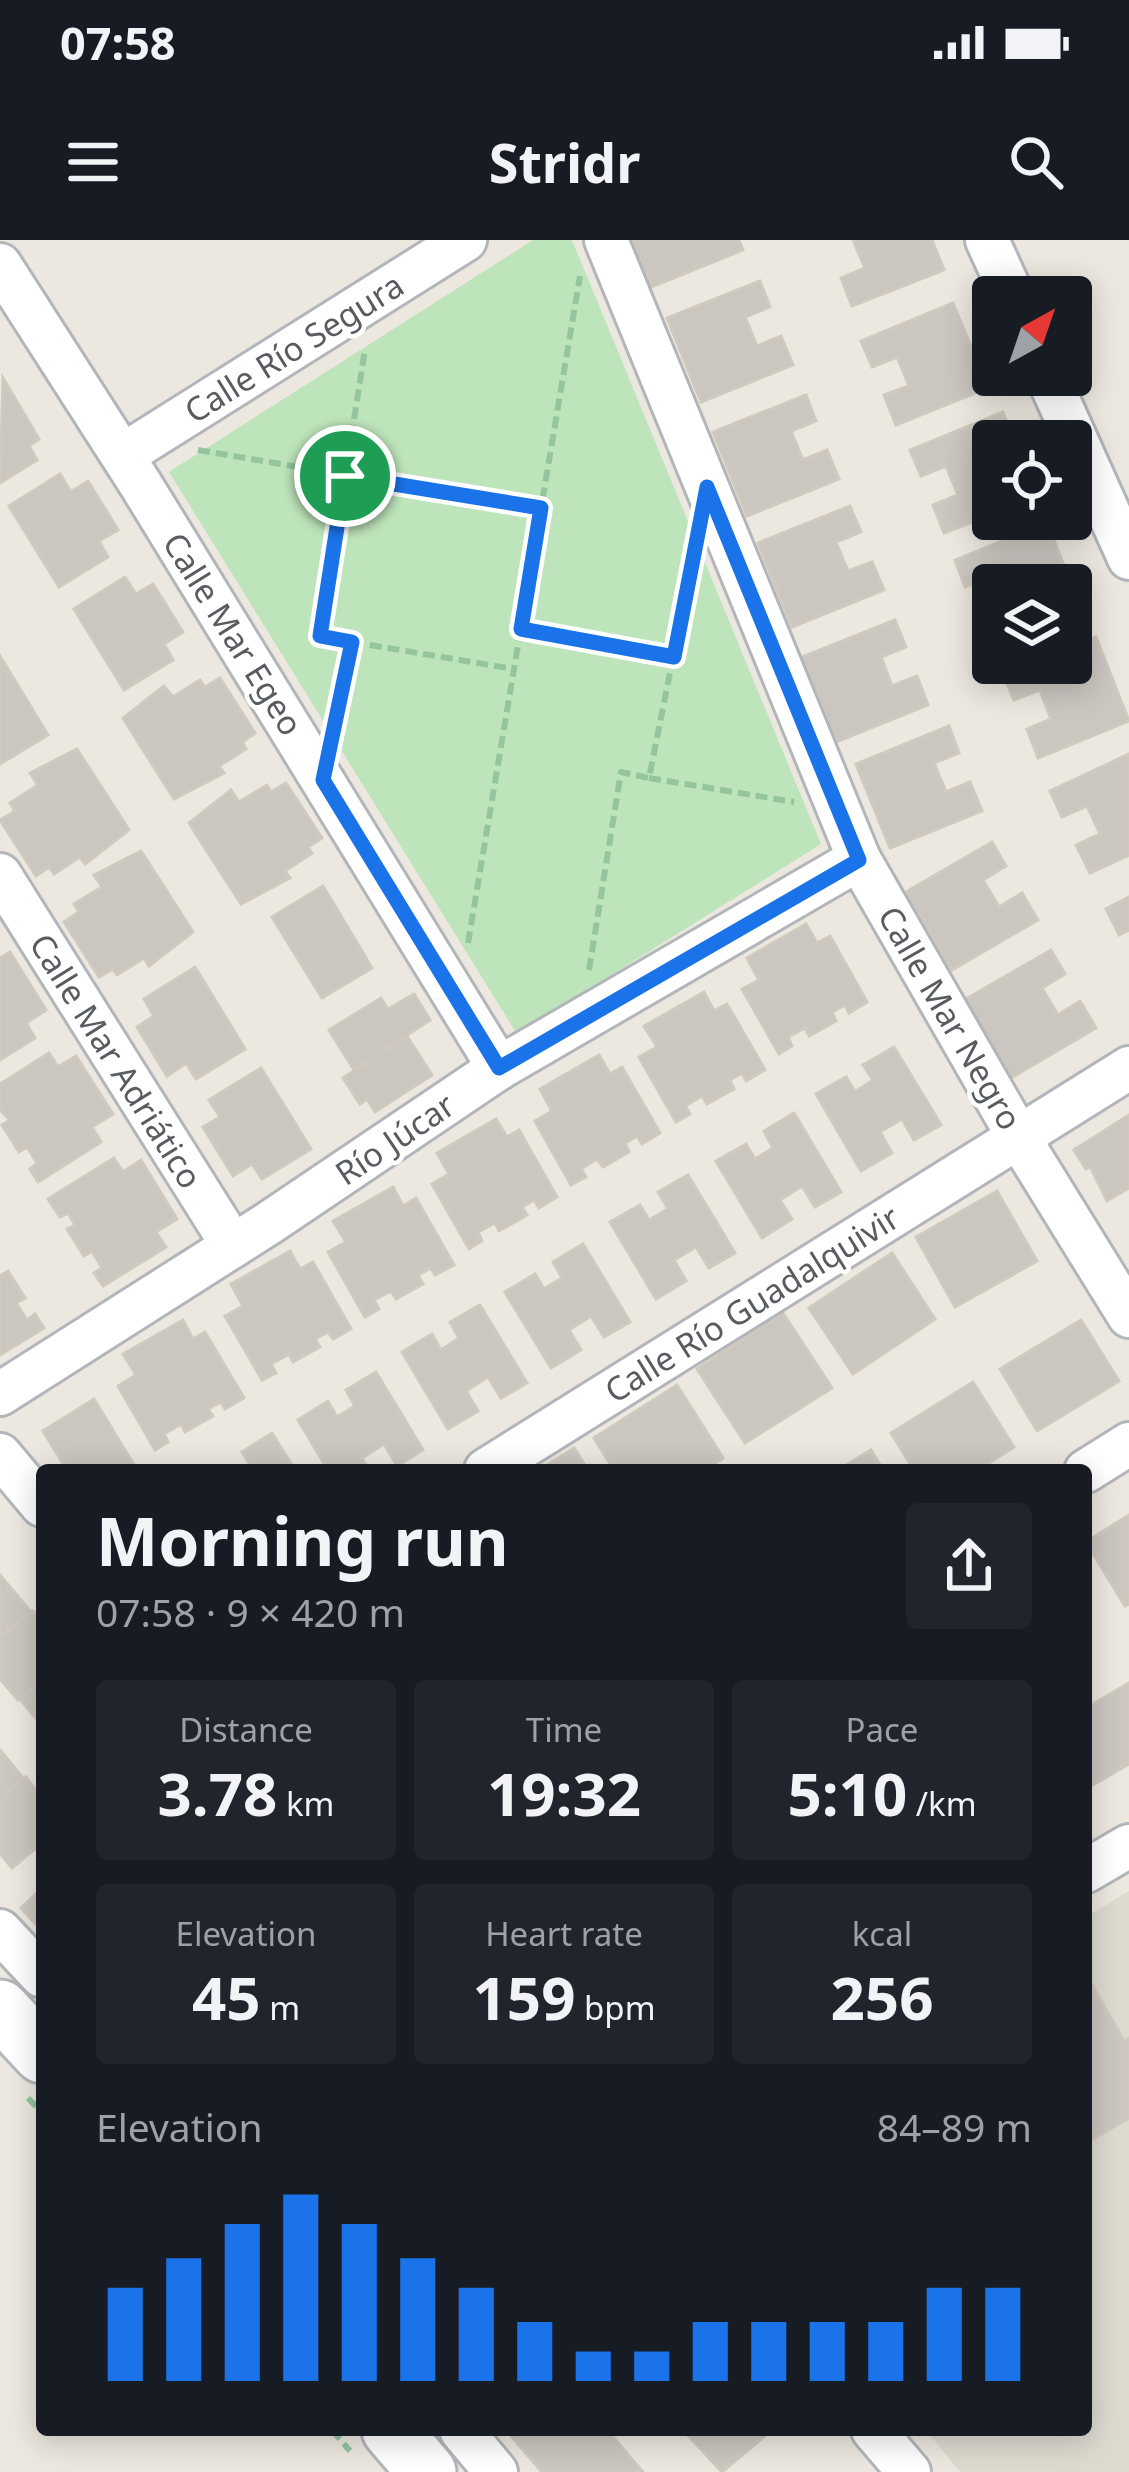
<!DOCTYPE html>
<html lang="en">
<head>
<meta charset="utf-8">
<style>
  :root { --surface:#171b24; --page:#20242c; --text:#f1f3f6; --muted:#9ea1a6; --accent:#1a73e8 }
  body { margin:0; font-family:"Noto Sans",sans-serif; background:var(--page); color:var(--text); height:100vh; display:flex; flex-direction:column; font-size:45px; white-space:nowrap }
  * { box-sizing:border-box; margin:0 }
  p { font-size:39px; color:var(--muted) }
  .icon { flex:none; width:66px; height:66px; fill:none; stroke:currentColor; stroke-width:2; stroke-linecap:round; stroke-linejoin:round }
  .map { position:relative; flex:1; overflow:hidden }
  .side { position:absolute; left:36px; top:1224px; width:1056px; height:972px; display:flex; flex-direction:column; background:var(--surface); border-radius:12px; box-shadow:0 6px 30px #0003 }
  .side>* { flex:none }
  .needle { width:78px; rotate:40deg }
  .buttons { position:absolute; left:972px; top:36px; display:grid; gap:24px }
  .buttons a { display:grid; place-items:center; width:120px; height:120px; border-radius:12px; background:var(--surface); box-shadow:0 6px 30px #0003; font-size:60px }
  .pin { position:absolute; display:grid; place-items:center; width:102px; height:102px; color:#fff; margin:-51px; border:6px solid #fff; border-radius:50%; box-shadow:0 3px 12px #0007 }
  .round { display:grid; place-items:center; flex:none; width:126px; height:126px; border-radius:12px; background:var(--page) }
  .overview { display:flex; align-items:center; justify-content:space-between; height:204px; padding:0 60px }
  h1 { font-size:66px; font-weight:700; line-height:90px }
  .figures { display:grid; grid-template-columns:repeat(3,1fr); gap:18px; height:204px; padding:12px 60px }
  .figures div { display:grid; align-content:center; border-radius:12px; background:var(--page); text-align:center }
  .figures b { font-size:60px; font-weight:700 }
  .figures small { font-size:33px; font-weight:400 }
  .figures p { font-size:33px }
  .chart { height:336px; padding:24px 60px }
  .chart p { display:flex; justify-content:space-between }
  .chart svg { width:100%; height:216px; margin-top:12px; stroke:var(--accent); stroke-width:6 }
  .status { display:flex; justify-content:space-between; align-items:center; height:84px; padding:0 60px; background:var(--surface); direction:ltr }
  .status svg { height:33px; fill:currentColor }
  header { display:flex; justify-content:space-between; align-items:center; height:156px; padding:0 60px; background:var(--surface); font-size:54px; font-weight:700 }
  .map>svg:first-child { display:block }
  .education { fill:#dddad0 }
  .green { fill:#bee4bb }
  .building { fill:#cbc6c0; stroke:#d0c9be; stroke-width:3 }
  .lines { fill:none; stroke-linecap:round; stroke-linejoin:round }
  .street-casing { stroke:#b2b6ba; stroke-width:48 }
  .secondary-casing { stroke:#b3b7bc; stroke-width:63 }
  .path { stroke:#94c59e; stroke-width:6; stroke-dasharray:12 6; stroke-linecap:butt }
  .street { stroke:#fff; stroke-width:42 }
  .secondary { stroke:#fff; stroke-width:57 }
  .route-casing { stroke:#fff; stroke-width:24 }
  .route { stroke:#1a73e8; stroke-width:15 }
  .labels { text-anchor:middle; stroke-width:9; stroke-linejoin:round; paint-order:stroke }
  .street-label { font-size:33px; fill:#585c60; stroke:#fff }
</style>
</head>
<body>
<div class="status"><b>07:58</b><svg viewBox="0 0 49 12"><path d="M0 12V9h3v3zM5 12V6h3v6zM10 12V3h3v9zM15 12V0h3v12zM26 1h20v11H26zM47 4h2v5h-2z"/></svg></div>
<header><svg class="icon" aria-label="menu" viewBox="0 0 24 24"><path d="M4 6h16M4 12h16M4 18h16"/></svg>Stridr<svg class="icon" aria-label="search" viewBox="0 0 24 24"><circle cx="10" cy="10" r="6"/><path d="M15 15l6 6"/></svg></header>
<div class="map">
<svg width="1129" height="2232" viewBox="0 0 1129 2232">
  <rect width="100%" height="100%" fill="#ece8df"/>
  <path class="education" d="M 1129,1651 L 1129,2232 L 960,2232 L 926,2190 L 1086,2190 L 1086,1677 Z"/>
  <path class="green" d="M 533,0 L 572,0 L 821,604 L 517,794 L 169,232 Z"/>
  <g class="building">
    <path d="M 632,0 L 739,0 L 743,10 L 651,47 Z"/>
    <path d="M 853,0 L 932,0 L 944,30 L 852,66 L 841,38 L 865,28 Z"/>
    <path d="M 760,41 L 770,67 L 745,77 L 757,106 L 781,96 L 793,125 L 701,162 L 667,78 Z"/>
    <path d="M 953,63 L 988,148 L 896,185 L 884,155 L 909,146 L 897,117 L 872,127 L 861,101 Z"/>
    <path d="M 3,138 L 39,199 L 29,206 L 37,220 L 0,243 Z"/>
    <path d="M 806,155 L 816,181 L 791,191 L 803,220 L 827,210 L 839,239 L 747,276 L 713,192 Z"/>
    <path d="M 1003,172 L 1014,201 L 993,201 L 993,274 L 944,293 L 933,265 L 958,255 L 946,226 L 921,236 L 910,210 Z"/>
    <path d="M 60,234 L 71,252 L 88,241 L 118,290 L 99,301 L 108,317 L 59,347 L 9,266 Z"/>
    <path d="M 850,266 L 861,292 L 836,302 L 848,331 L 872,322 L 884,350 L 792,387 L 758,303 Z"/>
    <path d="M 1047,283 L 1081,368 L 1071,372 L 1071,345 L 994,345 L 990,337 L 965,347 L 955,320 Z"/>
    <path d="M 125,337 L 136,354 L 153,344 L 183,392 L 164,404 L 173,420 L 124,450 L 74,369 Z"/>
    <path d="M 993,369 L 993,403 L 989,404 L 977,376 Z"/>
    <path d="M 895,380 L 906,407 L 881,417 L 892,446 L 917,436 L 928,465 L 836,502 L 802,417 Z"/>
    <path d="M 1096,397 L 1129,481 L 1038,518 L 1027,489 L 1051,479 L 1040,450 L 1014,460 L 1003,434 L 1031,423 L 1071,423 L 1071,407 Z"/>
    <path d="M 0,416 L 48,495 L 0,524 Z"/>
    <path d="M 220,438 L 255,493 L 242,502 L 246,509 L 219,526 L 224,533 L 174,559 L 123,478 L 164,446 L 173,457 L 200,440 L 205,447 Z"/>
    <path d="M 949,486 L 959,513 L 934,523 L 946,552 L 970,542 L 982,571 L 890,608 L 856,524 Z"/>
    <path d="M 77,509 L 129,590 L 85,624 L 80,617 L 54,634 L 49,627 L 36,636 L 0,580 L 15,571 L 10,563 L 38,545 L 30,533 Z"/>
    <path d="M 1129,514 L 1129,615 L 1090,633 L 1076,605 L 1100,594 L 1087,566 L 1062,577 L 1050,551 Z"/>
    <path d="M 286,543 L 322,598 L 308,607 L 312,613 L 285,631 L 290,638 L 241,664 L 189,583 L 231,550 L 239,562 L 267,545 L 271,552 Z"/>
    <path d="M 992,602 L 1006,626 L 983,640 L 999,667 L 1022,653 L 1038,680 L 952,730 L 906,652 Z"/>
    <path d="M 141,611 L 193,692 L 149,726 L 144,718 L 117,735 L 113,729 L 99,737 L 64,682 L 79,672 L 74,664 L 102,647 L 94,635 Z"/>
    <path d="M 323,646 L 372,728 L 322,758 L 272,677 Z"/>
    <path d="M 1129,657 L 1129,690 L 1119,695 L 1106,669 Z"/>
    <path d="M 806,684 L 817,703 L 830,696 L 867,762 L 849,773 L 845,765 L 832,772 L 836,781 L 809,796 L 805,788 L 788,797 L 792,806 L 779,814 L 742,749 L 759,740 L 747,718 Z"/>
    <path d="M 1051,710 L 1065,734 L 1042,748 L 1058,775 L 1080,761 L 1096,788 L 1011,838 L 964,760 Z"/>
    <path d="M 10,712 L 46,770 L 26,783 L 35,798 L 0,820 L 0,718 Z"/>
    <path d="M 195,727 L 245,809 L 196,839 L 186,823 L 167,836 L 137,787 L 154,776 L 144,759 Z"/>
    <path d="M 704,752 L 714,771 L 727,764 L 765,830 L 746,841 L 742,833 L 730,840 L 734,849 L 707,864 L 702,856 L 685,866 L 690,874 L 676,882 L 639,817 L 657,807 L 644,786 Z"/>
    <path d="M 414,754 L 430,780 L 354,830 L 329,790 L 381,758 L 388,769 Z"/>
    <path d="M 407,796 L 432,835 L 375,872 L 367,859 L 360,864 L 343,838 Z"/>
    <path d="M 894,807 L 941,885 L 914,900 L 902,879 L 880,892 L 892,913 L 861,931 L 816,854 L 846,837 L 855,852 L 873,840 L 863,825 Z"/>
    <path d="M 49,813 L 58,827 L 76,816 L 113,874 L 92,887 L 101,902 L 38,942 L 30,929 L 37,923 L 27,907 L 19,912 L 2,885 L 10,880 L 0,870 L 0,844 Z"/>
    <path d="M 599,815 L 610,834 L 622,827 L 660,893 L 642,904 L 637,896 L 625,903 L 629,912 L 603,927 L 597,919 L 581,929 L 586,937 L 571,945 L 535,881 L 552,871 L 540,849 Z"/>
    <path d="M 261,828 L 311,909 L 262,939 L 252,924 L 233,936 L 203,887 L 220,877 L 209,860 Z"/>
    <path d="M 794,873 L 841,952 L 815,967 L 802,946 L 780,960 L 792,979 L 762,998 L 716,921 L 746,904 L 755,919 L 773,908 L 764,891 Z"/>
    <path d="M 1129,875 L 1129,948 L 1107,961 L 1090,926 L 1086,929 L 1074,910 Z"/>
    <path d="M 496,879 L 507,897 L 519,890 L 557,957 L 539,968 L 534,960 L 522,967 L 527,975 L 499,991 L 495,983 L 478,992 L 482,1001 L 469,1009 L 432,944 L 449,934 L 437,913 Z"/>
    <path d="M 114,918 L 123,932 L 141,920 L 177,979 L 156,992 L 166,1007 L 103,1046 L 94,1033 L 102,1028 L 92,1011 L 84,1016 L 67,989 L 75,985 L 68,973 L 60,977 L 48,959 Z"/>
    <path d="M 688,935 L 735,1013 L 709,1028 L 696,1007 L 674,1020 L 686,1041 L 656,1059 L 610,982 L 640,965 L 649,980 L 668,969 L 658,952 Z"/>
    <path d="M 393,947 L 403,966 L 416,958 L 454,1025 L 435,1035 L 431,1028 L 418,1035 L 423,1044 L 396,1059 L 391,1051 L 374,1060 L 379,1069 L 365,1077 L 328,1012 L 346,1002 L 333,981 Z"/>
    <path d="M 997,951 L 1037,1021 L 955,1067 L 916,997 Z"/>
    <path d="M 583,1004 L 630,1082 L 604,1097 L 591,1076 L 569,1090 L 581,1110 L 551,1128 L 505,1052 L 535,1034 L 544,1049 L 562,1038 L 553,1022 Z"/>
    <path d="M 290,1011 L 300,1029 L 313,1022 L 351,1089 L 333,1099 L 328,1092 L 315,1099 L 320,1107 L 293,1122 L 289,1114 L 271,1124 L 276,1133 L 262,1140 L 225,1076 L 243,1066 L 231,1044 Z"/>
    <path d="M 892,1013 L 935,1079 L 853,1134 L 809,1068 Z"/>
    <path d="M 8,1031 L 25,1058 L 16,1063 L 27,1080 L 35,1074 L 44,1088 L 0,1115 L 0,1036 Z"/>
    <path d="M 480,1065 L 527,1143 L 501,1158 L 488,1137 L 466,1151 L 478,1171 L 448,1189 L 402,1112 L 432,1094 L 441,1110 L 459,1098 L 450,1082 Z"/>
    <path d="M 783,1073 L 832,1148 L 745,1203 L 697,1129 Z"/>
    <path d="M 183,1080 L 193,1099 L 205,1092 L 244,1158 L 225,1169 L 221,1162 L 208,1169 L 213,1176 L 185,1192 L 181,1184 L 164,1194 L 168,1202 L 155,1210 L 118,1146 L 136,1135 L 123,1114 Z"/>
    <path d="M 1081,1080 L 1119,1141 L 1037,1191 L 1000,1129 Z"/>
    <path d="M 376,1132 L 423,1210 L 397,1226 L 384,1204 L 362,1218 L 369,1230 L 328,1230 L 298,1180 L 328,1161 L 337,1177 L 355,1166 L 346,1150 Z"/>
    <path d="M 973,1142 L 1014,1207 L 978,1230 L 914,1230 L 891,1193 Z"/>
    <path d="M 677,1145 L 723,1218 L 705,1230 L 614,1230 L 594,1198 Z"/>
    <path d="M 94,1159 L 134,1225 L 125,1230 L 67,1230 L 43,1191 Z"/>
    <path d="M 272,1193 L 295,1230 L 248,1230 L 252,1228 L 242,1212 Z"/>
    <path d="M 574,1208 L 588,1230 L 539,1230 Z"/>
    <path d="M 871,1210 L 883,1230 L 838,1230 Z"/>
    <path d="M 1129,1275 L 1129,1364 L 1125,1366 L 1086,1302 Z"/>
    <path d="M 0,1335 L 31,1372 L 0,1397 Z"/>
    <path d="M 33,1371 L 42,1381 L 42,1440 L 18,1460 L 0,1439 L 0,1397 Z"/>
    <path d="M 42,1440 L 42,1486 L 20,1459 Z"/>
    <path d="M 1129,1443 L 1129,1524 L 1093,1545 L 1086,1532 L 1086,1468 Z"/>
    <path d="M 0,1510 L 24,1539 L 0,1559 Z"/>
    <path d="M 26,1537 L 42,1558 L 42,1603 L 12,1628 L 0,1613 L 0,1559 Z"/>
    <path d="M 42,1648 L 42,1691 L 21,1668 Z"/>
    <path d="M 1089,1740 L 1124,1801 L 1129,1798 L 1129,1878 L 1086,1903 Z"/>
    <path d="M 506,2190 L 607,2190 L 643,2232 L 542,2232 Z"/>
    <path d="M 683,2190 L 772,2190 L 722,2232 Z"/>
  </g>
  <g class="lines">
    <g class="street-casing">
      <g id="street">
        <path d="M 606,0 L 859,619 L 1019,898 L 1129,1076"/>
        <path d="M 987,0 L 1013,57"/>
        <path d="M 0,25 L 141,245 L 499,828"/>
        <path d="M 1047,135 L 1129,318"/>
        <path d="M 123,215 L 465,0"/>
        <path d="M 0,635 L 233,1006"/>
        <path d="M 0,1154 L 269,983 L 499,828 L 859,619"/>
        <path d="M 0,1215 L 42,1265"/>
        <path d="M 486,1230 L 1129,828"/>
        <path d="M 1086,1231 L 1129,1204"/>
        <path d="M 1086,1631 L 1129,1606"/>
        <path d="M 0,1691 L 42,1736"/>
        <path d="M 461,2190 L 496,2232"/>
        <path d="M 873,2190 L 909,2232"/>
      </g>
    </g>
    <g class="secondary-casing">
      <g id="secondary">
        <path d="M 0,1769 L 42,1814"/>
        <path d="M 391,2190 L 427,2232"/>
      </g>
    </g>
    <g class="path">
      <path d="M 198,210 L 540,268"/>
      <path d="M 521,389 L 674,417"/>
      <path d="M 352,402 L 514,429"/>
      <path d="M 334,490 L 352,402 L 320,396 L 365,109"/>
      <path d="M 649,538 L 794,562"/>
      <path d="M 468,703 L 580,36"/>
      <path d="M 589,730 L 621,532 L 649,538 L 693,317"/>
      <path d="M 28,1858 L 42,1873"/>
      <path d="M 332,2190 L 350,2211"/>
    </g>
    <use href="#street" class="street"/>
    <use href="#secondary" class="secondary"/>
  </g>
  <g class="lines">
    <g class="route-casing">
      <path id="route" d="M 345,236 L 541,268 L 521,389 L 674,417 L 707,247 L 859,620 L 499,828 L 323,540 L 352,402 L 320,396 Z"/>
    </g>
    <use href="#route" class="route"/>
  </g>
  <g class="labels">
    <g class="street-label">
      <text transform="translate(294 108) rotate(-32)" y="12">Calle Río Segura</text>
      <text transform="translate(233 394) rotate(58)" y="12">Calle Mar Egeo</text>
      <text transform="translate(950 778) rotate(60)" y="12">Calle Mar Negro</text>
      <text transform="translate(116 821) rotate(58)" y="12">Calle Mar Adriático</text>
      <text transform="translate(395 899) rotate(-34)" y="12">Río Júcar</text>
      <text transform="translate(752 1064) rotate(-32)" y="12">Calle Río Guadalquivir</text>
    </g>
  </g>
</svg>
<div class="buttons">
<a><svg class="needle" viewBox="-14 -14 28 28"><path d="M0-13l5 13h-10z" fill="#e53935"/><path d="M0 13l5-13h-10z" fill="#9ea1a6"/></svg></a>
<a><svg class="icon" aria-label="locate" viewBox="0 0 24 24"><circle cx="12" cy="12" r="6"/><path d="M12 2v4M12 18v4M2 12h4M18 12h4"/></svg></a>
<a><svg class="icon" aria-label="layers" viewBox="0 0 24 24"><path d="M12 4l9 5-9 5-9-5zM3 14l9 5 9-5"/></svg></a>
</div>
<div class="pin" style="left:345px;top:236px;background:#1e9e55"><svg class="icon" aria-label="arrive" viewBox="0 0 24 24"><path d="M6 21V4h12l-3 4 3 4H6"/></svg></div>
<section class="side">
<div class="overview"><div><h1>Morning run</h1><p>07:58 · 9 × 420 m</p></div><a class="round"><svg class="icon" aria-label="share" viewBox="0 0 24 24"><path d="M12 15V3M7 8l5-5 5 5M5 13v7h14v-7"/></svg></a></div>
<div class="figures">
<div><p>Distance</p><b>3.78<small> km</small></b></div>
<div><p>Time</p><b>19:32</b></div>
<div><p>Pace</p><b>5:10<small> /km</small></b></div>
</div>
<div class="figures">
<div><p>Elevation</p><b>45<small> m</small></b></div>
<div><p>Heart rate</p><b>159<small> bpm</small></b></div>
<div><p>kcal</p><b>256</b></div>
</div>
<div class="chart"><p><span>Elevation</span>84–89 m</p>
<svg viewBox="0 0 160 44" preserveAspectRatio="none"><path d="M5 44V25M15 44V19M25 44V12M35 44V6M45 44V12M55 44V19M65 44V25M75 44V32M85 44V38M95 44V38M105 44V32M115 44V32M125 44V32M135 44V32M145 44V25M155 44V25"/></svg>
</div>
</section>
</div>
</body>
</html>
